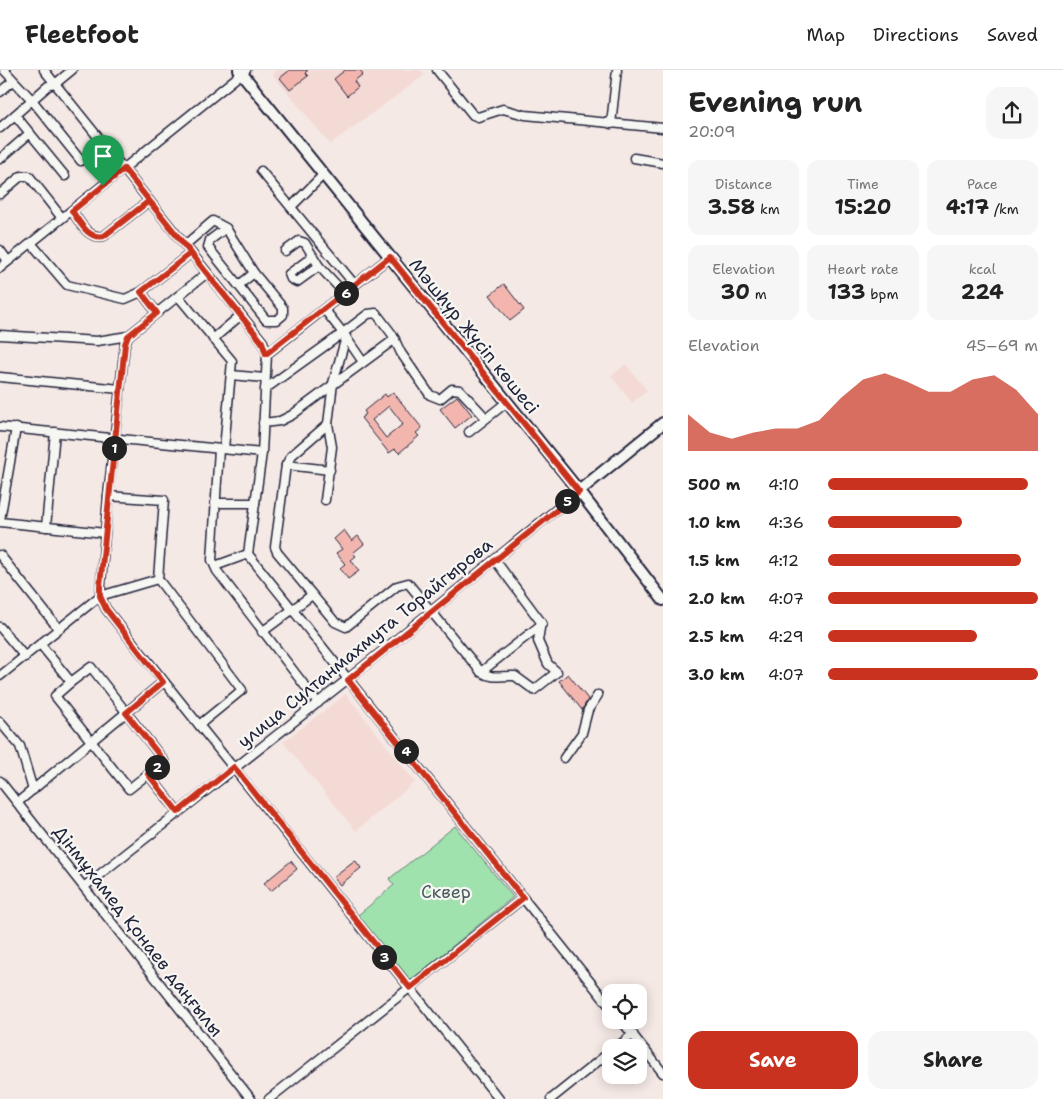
<!DOCTYPE html>
<html lang="en">
<head>
<meta charset="utf-8">
<style>
  :root { --surface:#fff; --page:#f6f6f6; --text:#222; --muted:#767676; --line:#e0e0e0; --accent:#c8321e }
  body { margin:0; font-family:"Shantell Sans",sans-serif; background:var(--page); color:var(--text); height:100vh; display:flex; flex-direction:column; font-size:19px; white-space:nowrap }
  * { box-sizing:border-box; margin:0 }
  p { font-size:16px; color:var(--muted) }
  .icon { flex:none; width:28px; height:28px; fill:none; stroke:currentColor; stroke-width:2; stroke-linecap:round; stroke-linejoin:round }
  .map { position:relative; flex:1; overflow:hidden }
  .sheet { display:flex; flex-direction:column; background:var(--surface); width:400px }
  .sheet>* { flex:none }
  .buttons { position:absolute; left:602px; top:914px; display:grid; gap:10px }
  .buttons a { display:grid; place-items:center; width:45px; height:45px; border-radius:10px; background:var(--surface); box-shadow:0 2px 12px #0003; font-size:25px }
  .pin { position:absolute; display:grid; place-items:center; width:42px; height:42px; color:#fff; margin:-51px -21px; border-radius:50% 50% 50% 0; rotate:-45deg; box-shadow:0 0 5px #0007 }
  .pin .icon { rotate:45deg }
  .km { position:absolute; width:25px; height:25px; margin:-12px; border-radius:50%; background:#222; color:#fff; font-size:14px; line-height:25px; text-align:center }
  .round { display:grid; place-items:center; flex:none; width:52px; height:52px; border-radius:15px; background:var(--page) }
  .headline { display:flex; align-items:center; justify-content:space-between; height:85px; padding:0 25px }
  h1 { font-size:28px; font-weight:700; line-height:38px }
  .figures { display:grid; grid-template-columns:repeat(3,1fr); gap:8px; height:85px; padding:5px 25px }
  .figures div { display:grid; align-content:center; border-radius:12px; background:var(--page); text-align:center }
  .figures b { font-size:21px; font-weight:700 }
  .figures small { font-size:14px; font-weight:400 }
  .figures p { font-size:14px }
  .chart { height:140px; padding:10px 25px }
  .chart p { display:flex; justify-content:space-between }
  .chart svg { width:100%; height:90px; margin-top:5px; fill:var(--accent); opacity:.7 }
  .action { display:flex; gap:10px; margin-top:auto; padding:10px 25px }
  .action a { flex:1; height:58px; border-radius:15px; background:var(--accent); color:#fff; font-size:20px; font-weight:700; line-height:58px; text-align:center }
  .action a+a { background:var(--page); color:var(--text) }
  ul { padding:0 25px; list-style:none; font-size:16px }
  li { display:grid; grid-template-columns:80px 60px 1fr; align-items:center; height:38px }
  li i { height:12px; border-radius:6px; background:var(--accent) }
  header { display:flex; align-items:center; gap:30px; box-sizing:border-box; height:70px; padding:0 25px; background:var(--surface); border-bottom:1px solid var(--line) }
  header strong { font-size:24px }
  nav { display:flex; gap:28px; margin-inline-start:auto; font-size:18px }
  main { display:flex; flex:1; min-height:0 }
  .map>svg:first-child { display:block }
  .built { fill:#f4dad5 }
  .green { fill:#9fe2ad; stroke:#608274 }
  .building { fill:#f2b6af; stroke:#22223b; fill-rule:evenodd }
  .lines { fill:none; stroke-linecap:round; stroke-linejoin:round }
  .minor-casing { stroke:#22223b; stroke-width:11 }
  .major-casing { stroke:#22223b; stroke-width:14 }
  .minor { stroke:#f6f6f2; stroke-width:8 }
  .major { stroke:#f6f6f2; stroke-width:10 }
  .route-casing { stroke:#fff; stroke-width:10 }
  .route { stroke:#c8321e; stroke-width:6 }
  .labels { text-anchor:middle; stroke-width:4.5; stroke-linejoin:round; paint-order:stroke }
  .street-label { font-size:18px; fill:#22223b; stroke:#f6f6f2 }
  .park-label { font-size:18px; fill:#485c5d; stroke:#f6f6f2 }
</style>
</head>
<body>
<header>
<strong>Fleetfoot</strong>
<nav><a>Map</a><a>Directions</a><a>Saved</a></nav>
</header>
<main>
<div class="map">
<svg width="663" height="1029" viewBox="0 0 663 1029">
  <rect width="100%" height="100%" fill="#f5e9e5"/>
  <filter id="ink" filterUnits="userSpaceOnUse"><feTurbulence type="fractalNoise" baseFrequency=".02" numOctaves="2"/><feDisplacementMap in="SourceGraphic" scale="10" xChannelSelector="R" yChannelSelector="G"/><feConvolveMatrix kernelMatrix="1 2 1 2 8 2 1 2 1" color-interpolation-filters="sRGB"/></filter>
  <g filter="url(#ink)">
    <g class="built">
      <path d="M 277,0 L 421,0 L 425,5 L 330,74 L 272,4 Z"/>
      <path d="M 626,294 L 647,321 L 632,333 L 611,306 Z"/>
      <path d="M 346,624 L 415,712 L 356,761 L 283,672 Z"/>
    </g>
    <path class="green" d="M 455,756 L 513,827 L 410,911 L 357,846 L 394,815 L 389,809 Z"/>
    <g class="building">
      <path d="M 290,0 L 308,0 L 305,3 L 308,6 L 290,20 L 280,8 Z"/>
      <path d="M 345,0 L 360,0 L 363,4 L 354,11 L 358,17 L 347,26 L 334,9 Z"/>
      <path d="M 504,214 L 524,240 L 510,251 L 490,225 Z"/>
      <path d="M 393,322 L 422,358 L 416,363 L 419,366 L 399,383 L 395,379 L 389,383 L 361,348 L 366,344 L 364,341 L 385,324 L 387,327 ZM 389,336 L 403,354 L 386,368 L 372,350 Z"/>
      <path d="M 457,326 L 472,345 L 455,358 L 440,339 Z"/>
      <path d="M 344,460 L 352,471 L 358,466 L 364,474 L 353,483 L 356,486 L 351,490 L 359,501 L 348,509 L 340,498 L 345,494 L 336,483 L 342,479 L 334,469 Z"/>
      <path d="M 568,604 L 588,629 L 582,640 L 559,611 Z"/>
      <path d="M 355,790 L 361,798 L 340,815 L 333,807 Z"/>
      <path d="M 291,791 L 297,799 L 271,821 L 264,813 Z"/>
    </g>
    <g class="lines">
      <g class="minor-casing">
        <g id="minor">
          <path d="M 4,0 L 32,30 L 81,91"/>
          <path d="M 44,0 L 263,272 L 267,284 L 262,383 L 248,484 L 611,938"/>
          <path d="M 437,0 L 473,45 L 478,47 L 503,39 L 525,45 L 663,58"/>
          <path d="M 0,22 L 13,11"/>
          <path d="M 15,45 L 65,106"/>
          <path d="M 611,54 L 617,0"/>
          <path d="M 0,58 L 48,16 L 55,14 L 72,0"/>
          <path d="M 634,88 L 663,93"/>
          <path d="M 0,89 L 30,63"/>
          <path d="M 261,101 L 355,215"/>
          <path d="M 0,124 L 21,106 L 29,106 L 62,148"/>
          <path d="M 291,137 L 323,105"/>
          <path d="M 72,141 C 80,152 88,170 104,166 L 149,131"/>
          <path d="M 31,173 L 67,215 L 125,229 L 141,222 L 157,243"/>
          <path d="M 185,175 L 213,151 L 226,158 L 254,203 L 283,238 L 283,245 L 277,250 L 266,250 L 208,177 L 210,170 L 226,158"/>
          <path d="M 0,180 L 8,191"/>
          <path d="M 285,181 L 299,171 L 305,173 L 319,196 L 345,224"/>
          <path d="M 312,187 L 289,204 L 291,209 L 297,212 L 319,196"/>
          <path d="M 0,198 L 246,0"/>
          <path d="M 207,203 L 128,266 L 125,274 L 108,426 L 100,526 L 106,539 L 499,1029"/>
          <path d="M 239,215 L 254,203"/>
          <path d="M 141,222 L 191,183"/>
          <path d="M 178,226 L 232,291 L 224,379"/>
          <path d="M 324,239 L 343,263 L 368,244 L 376,243 L 392,264 L 401,283 L 430,325 L 440,329 L 452,319 L 460,320 L 486,348"/>
          <path d="M 0,265 L 97,271 L 128,266"/>
          <path d="M 346,267 L 333,313 L 328,354 L 291,386 L 286,395 L 275,477 L 277,482 L 335,552 L 346,557 L 397,516 L 408,513 L 481,602 C 494,610 501,605 515,606 L 534,620 L 557,602 L 548,594 L 538,571 L 541,552 L 495,490"/>
          <path d="M 213,269 L 241,245"/>
          <path d="M 267,284 L 390,187"/>
          <path d="M 231,305 L 265,308"/>
          <path d="M 0,307 L 120,319"/>
          <path d="M 265,319 L 343,263 L 363,292"/>
          <path d="M 263,353 L 280,351 L 292,345 L 395,269"/>
          <path d="M 0,357 L 262,383"/>
          <path d="M 469,362 L 507,332"/>
          <path d="M 219,379 L 212,490 L 217,501 L 318,633"/>
          <path d="M 286,395 L 330,400"/>
          <path d="M 325,430 L 332,377 L 328,354"/>
          <path d="M 215,433 L 255,433"/>
          <path d="M 0,450 L 16,358"/>
          <path d="M 0,452 L 105,463"/>
          <path d="M 46,457 L 55,362"/>
          <path d="M 0,485 L 58,558"/>
          <path d="M 215,496 L 248,484"/>
          <path d="M 158,509 L 242,620 L 199,655"/>
          <path d="M 0,557 L 25,587"/>
          <path d="M 262,562 L 312,525"/>
          <path d="M 41,575 L 71,612 L 55,626 L 129,719 L 148,704 L 178,742"/>
          <path d="M 481,602 L 542,554"/>
          <path d="M 0,606 L 100,526 L 158,509 L 164,430 L 108,426"/>
          <path d="M 71,612 L 91,597 L 164,691 L 148,704"/>
          <path d="M 0,652 L 20,676 L 33,720"/>
          <path d="M 564,688 L 582,663 L 588,640 L 598,625"/>
          <path d="M 0,711 L 251,1029"/>
          <path d="M 18,732 L 163,612"/>
          <path d="M 85,816 L 348,609 L 579,421"/>
          <path d="M 621,950 L 663,1003"/>
          <path d="M 616,978 L 633,964"/>
          <path d="M 269,1029 L 523,828"/>
          <path d="M 551,1029 L 611,981"/>
        </g>
      </g>
      <g class="major-casing">
        <g id="major">
          <path d="M 239,0 L 579,421 L 663,530"/>
          <path d="M 579,421 L 663,353"/>
        </g>
      </g>
      <use href="#minor" class="minor"/>
      <use href="#major" class="major"/>
    </g>
  </g>
  <g class="lines" filter="url(#ink)">
    <g class="route-casing">
      <path id="route" d="M 103,116 L 124,99 L 191,183 L 141,222 L 157,243 L 128,266 L 125,274 L 100,516 L 100,526 L 106,539 L 163,612 L 126,643 L 164,691 L 148,704 L 178,742 L 234,697 L 410,918 L 523,828 L 348,610 L 579,422 L 390,187 L 266,284 L 262,272 L 149,131 L 104,166 C 88,170 80,152 72,141 L 103,116"/>
    </g>
    <use href="#route" class="route"/>
  </g>
  <g class="labels">
    <g class="street-label">
      <text transform="translate(474 266) rotate(51)" y="6">Мәшһүр Жүсіп көшесі</text>
      <text transform="translate(365 573) rotate(-39)" y="6">улица Султанмахмута Торайгырова</text>
      <text transform="translate(138 861) rotate(52)" y="6">Дінмұхамед Қонаев даңғылы</text>
    </g>
    <g class="park-label">
      <text x="446" y="828">Сквер</text>
    </g>
  </g>
</svg>
<div class="buttons">
<a><svg class="icon" aria-label="locate" viewBox="0 0 24 24"><circle cx="12" cy="12" r="6"/><path d="M12 2v4M12 18v4M2 12h4M18 12h4"/></svg></a>
<a><svg class="icon" aria-label="layers" viewBox="0 0 24 24"><path d="M12 4l9 5-9 5-9-5zM3 14l9 5 9-5"/></svg></a>
</div>
<div class="pin" style="left:103px;top:116px;background:#1e9e55"><svg class="icon" aria-label="arrive" viewBox="0 0 24 24"><path d="M6 21V4h12l-3 4 3 4H6"/></svg></div>
<b class="km" style="left:114px;top:378px">1</b>
<b class="km" style="left:157px;top:697px">2</b>
<b class="km" style="left:384px;top:887px">3</b>
<b class="km" style="left:406px;top:681px">4</b>
<b class="km" style="left:567px;top:431px">5</b>
<b class="km" style="left:346px;top:223px">6</b>
</div>
<section class="sheet">
<div class="headline"><div><h1>Evening run</h1><p>20:09</p></div><a class="round"><svg class="icon" aria-label="share" viewBox="0 0 24 24"><path d="M12 15V3M7 8l5-5 5 5M5 13v7h14v-7"/></svg></a></div>
<div class="figures">
<div><p>Distance</p><b>3.58<small> km</small></b></div>
<div><p>Time</p><b>15:20</b></div>
<div><p>Pace</p><b>4:17<small> /km</small></b></div>
</div>
<div class="figures">
<div><p>Elevation</p><b>30<small> m</small></b></div>
<div><p>Heart rate</p><b>133<small> bpm</small></b></div>
<div><p>kcal</p><b>224</b></div>
</div>
<div class="chart"><p><span>Elevation</span>45–69 m</p>
<svg viewBox="0 0 160 44" preserveAspectRatio="none"><path d="M0 44V26L10 35L20 38L30 35L40 33L50 33L60 29L70 18L80 9L90 6L100 10L110 15L120 15L130 9L140 7L150 14L160 26V44z"/></svg>
</div>
<ul>
<li><b>500 m</b>4:10<i style="width:95%"></i></li>
<li><b>1.0 km</b>4:36<i style="width:64%"></i></li>
<li><b>1.5 km</b>4:12<i style="width:92%"></i></li>
<li><b>2.0 km</b>4:07<i style="width:100%"></i></li>
<li><b>2.5 km</b>4:29<i style="width:71%"></i></li>
<li><b>3.0 km</b>4:07<i style="width:100%"></i></li>
</ul>
<div class="action"><a>Save</a><a>Share</a></div>
</section>
</main>
</body>
</html>
